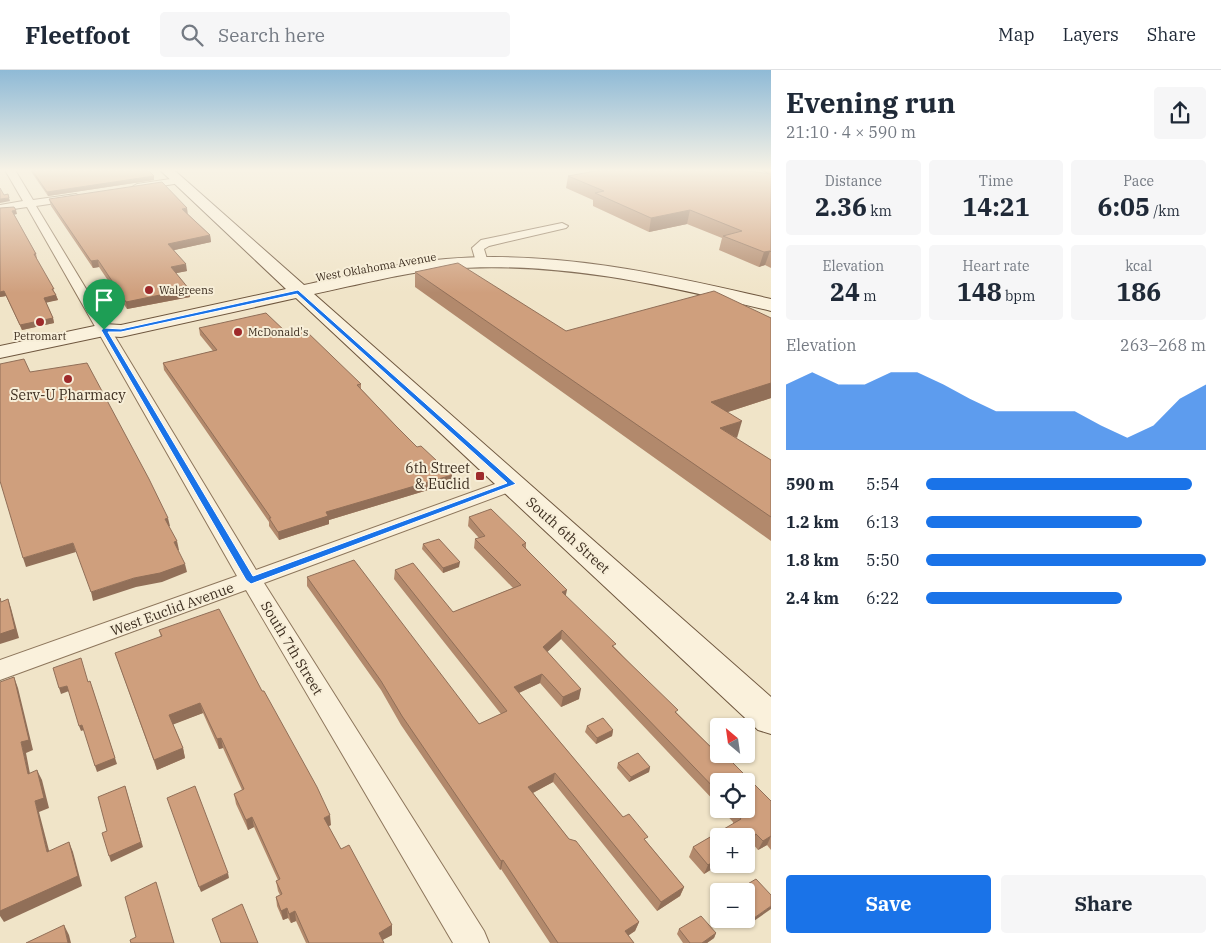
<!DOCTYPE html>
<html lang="en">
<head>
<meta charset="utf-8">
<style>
  :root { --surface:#fff; --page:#f6f6f7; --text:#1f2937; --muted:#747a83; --line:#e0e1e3; --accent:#1a73e8 }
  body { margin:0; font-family:"IBM Plex Serif",serif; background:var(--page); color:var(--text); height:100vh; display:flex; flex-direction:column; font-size:19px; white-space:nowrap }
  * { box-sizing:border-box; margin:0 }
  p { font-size:16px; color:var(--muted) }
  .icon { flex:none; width:28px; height:28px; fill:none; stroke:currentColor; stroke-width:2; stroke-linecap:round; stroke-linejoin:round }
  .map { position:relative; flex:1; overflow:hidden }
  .side { display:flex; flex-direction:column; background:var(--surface); width:450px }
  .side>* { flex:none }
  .needle { width:32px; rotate:331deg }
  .buttons { position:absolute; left:710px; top:648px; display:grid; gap:10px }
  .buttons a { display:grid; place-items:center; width:45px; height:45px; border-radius:5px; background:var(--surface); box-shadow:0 1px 4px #0004; font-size:25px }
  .pin { position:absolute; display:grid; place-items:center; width:42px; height:42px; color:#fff; margin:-51px -21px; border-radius:50% 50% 50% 0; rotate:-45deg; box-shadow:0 0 5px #0007 }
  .pin .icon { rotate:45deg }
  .round { display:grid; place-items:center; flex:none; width:52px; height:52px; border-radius:5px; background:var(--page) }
  .overview { display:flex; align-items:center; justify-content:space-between; height:85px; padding:0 15px }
  h1 { font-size:28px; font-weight:800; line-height:38px }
  .figures { display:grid; grid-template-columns:repeat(3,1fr); gap:8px; height:85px; padding:5px 15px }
  .figures div { display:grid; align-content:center; border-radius:5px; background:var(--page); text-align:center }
  .figures b { font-size:25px; font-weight:800 }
  .figures small { font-size:14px; font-weight:400 }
  .figures p { font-size:14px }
  .chart { height:140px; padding:10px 15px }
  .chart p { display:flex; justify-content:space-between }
  .chart svg { width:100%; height:90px; margin-top:5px; fill:var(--accent); opacity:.7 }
  .primary-button { display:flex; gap:10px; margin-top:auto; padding:10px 15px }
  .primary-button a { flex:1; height:58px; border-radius:5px; background:var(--accent); color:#fff; font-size:20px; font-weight:800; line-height:58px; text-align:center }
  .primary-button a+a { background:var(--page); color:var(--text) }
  ul { padding:0 15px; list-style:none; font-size:16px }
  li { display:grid; grid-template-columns:80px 60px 1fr; align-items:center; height:38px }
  li i { height:12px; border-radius:6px; background:var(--accent) }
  header { display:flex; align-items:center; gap:30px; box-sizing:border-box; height:70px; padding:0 25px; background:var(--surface); border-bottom:1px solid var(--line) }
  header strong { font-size:24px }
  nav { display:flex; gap:28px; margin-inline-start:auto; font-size:18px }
  .search { width:350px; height:45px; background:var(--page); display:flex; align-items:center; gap:12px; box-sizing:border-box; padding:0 18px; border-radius:5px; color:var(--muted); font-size:19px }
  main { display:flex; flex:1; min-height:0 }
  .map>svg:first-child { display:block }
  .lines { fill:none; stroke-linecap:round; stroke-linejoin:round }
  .street-casing { stroke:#8d765c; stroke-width:2 }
  .secondary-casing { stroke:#6f573f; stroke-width:2 }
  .highway-casing { stroke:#5b4430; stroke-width:2 }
  .street { fill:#faf1dc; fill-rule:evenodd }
  .secondary { fill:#faf1dc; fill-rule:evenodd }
  .highway { fill:#e0a458; fill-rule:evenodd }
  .wall { fill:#b2896c }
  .shaded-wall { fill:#916f58 }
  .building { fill:#cf9f7d; stroke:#916f58 }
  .route { fill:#1a73e8; stroke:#fff; fill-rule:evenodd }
  .poi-dot { fill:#9e2a2b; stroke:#f7eed8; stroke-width:2 }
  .labels { text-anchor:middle; stroke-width:4; stroke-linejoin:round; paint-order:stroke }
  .far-street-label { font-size:11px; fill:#3d2e20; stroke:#f7eed8 }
  .far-poi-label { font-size:11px; fill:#3d2e20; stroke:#f7eed8; text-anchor:start }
  .poi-label { font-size:14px; fill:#3d2e20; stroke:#f7eed8 }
  .street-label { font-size:14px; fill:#3d2e20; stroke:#f7eed8 }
</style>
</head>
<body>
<header>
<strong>Fleetfoot</strong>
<div class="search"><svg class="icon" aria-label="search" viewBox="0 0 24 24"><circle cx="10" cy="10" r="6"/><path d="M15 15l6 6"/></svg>Search here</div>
<nav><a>Map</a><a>Layers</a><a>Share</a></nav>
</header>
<main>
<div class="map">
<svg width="771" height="873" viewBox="0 0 771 873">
  <rect width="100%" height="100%" fill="#f0e4c8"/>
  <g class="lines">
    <g class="street-casing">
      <g id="street">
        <path d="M 5,100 L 15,100 L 33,130 L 76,124 L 81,127 L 76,130 L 36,136 L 256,500 L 506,410 L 513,408 L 520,410 L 523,414 L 520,418 L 264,513 L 484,861 L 489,873 L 453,873 L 246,520 L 0,610 L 0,590 L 237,506 L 27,137 L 0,141 L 0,135 L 23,131 Z"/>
        <path d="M 177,108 L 182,111 L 180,113 L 137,120 L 132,117 L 137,114 Z"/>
        <path d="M 562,153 L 568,156 L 566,158 L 489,176 L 484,179 L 488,192 L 486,195 L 482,196 L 476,192 L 472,178 L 481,170 Z"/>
      </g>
    </g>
    <g class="secondary-casing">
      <path id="secondary" d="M 160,100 L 174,100 L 304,215 C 351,205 398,193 446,189 C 556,180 664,204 771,229 L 771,241 C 664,215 556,190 445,199 C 401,203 357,215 314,224 L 771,627 L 771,664 L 758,660 L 296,228 L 121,267 L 104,266 L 0,288 L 0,276 L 104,254 L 121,255 L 286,219 Z"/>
    </g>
    <g class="highway-casing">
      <path id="highway" d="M 763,100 L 771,100 L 771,105 Z"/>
    </g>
    <use href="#street" class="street"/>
    <use href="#secondary" class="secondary"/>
    <use href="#highway" class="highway"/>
  </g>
  <g class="wall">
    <path d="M 30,100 L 148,100 L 154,110 L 48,126 Z"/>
    <path d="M 771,104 L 771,198 L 765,195 L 759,197 L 719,180 L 722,168 L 687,154 L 649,162 L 593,136 L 593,130 L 566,118 L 568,106 Z"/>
    <path d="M 49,129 L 188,144 L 210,165 L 211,172 L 174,180 L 187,201 L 176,203 L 190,227 L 127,239 L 99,197 L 93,198 L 51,136 Z"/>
    <path d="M 0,138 L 17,144 L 14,144 L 36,184 L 37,188 L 36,188 L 55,223 L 58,230 L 46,232 L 53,248 L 54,253 L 22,260 L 6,226 L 0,227 Z"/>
    <path d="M 415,202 L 566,261 L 771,248 L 771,328 L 728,342 L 736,369 L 771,390 L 771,471 L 415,217 Z"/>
    <path d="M 199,258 L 288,264 L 361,314 L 361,319 L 396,356 L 417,377 L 452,405 L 451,413 L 329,450 L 329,454 L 279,470 L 269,456 L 269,452 L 164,300 L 163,293 L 213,281 L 200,265 Z"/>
    <path d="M 469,447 L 526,473 L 526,478 L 566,526 L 677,643 L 723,689 L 771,731 L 771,780 L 767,775 L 758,780 L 752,773 L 746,777 L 746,766 L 719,794 L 720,794 L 704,804 L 689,787 L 693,777 L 733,754 L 733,752 L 721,739 L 746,739 L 719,711 L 719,736 L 561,569 L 547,582 L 579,629 L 561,637 L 540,613 L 519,623 L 623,747 L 646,771 L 684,817 L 680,826 L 657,841 L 553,712 L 533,723 L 569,769 L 639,852 L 635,861 L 628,865 L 634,873 L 550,873 L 501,799 L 500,800 L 401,655 L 381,620 L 307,516 L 307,507 L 479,654 L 501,644 L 394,509 L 395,500 L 453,542 L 513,518 L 474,478 L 475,469 L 479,468 L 468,456 Z"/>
    <path d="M 423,474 L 459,497 L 443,503 L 422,479 Z"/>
    <path d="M 159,560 L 331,755 L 328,756 L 341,779 L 392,855 L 392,865 L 382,870 L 384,873 L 306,873 L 296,851 L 291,853 L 288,848 L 283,850 L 277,836 L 276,827 L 280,825 L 278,821 L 276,811 L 278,810 L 254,757 L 248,760 L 236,734 L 234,724 L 242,720 L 223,678 L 219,679 L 203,643 L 173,654 L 183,678 L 185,688 L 157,700 L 115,583 L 161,567 Z"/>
    <path d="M 587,656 L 613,660 L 612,666 L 596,674 L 585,662 Z"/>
    <path d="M 618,693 L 650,697 L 649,702 L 629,712 L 617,698 Z"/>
    <path d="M 746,821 L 771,825 L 751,853 L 746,848 Z"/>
    <path d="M 679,859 L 716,863 L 714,868 L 707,873 L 683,873 L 677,864 Z"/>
  </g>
  <g class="shaded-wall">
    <path d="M 154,106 L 154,110 L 48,126 L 47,122 Z"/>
    <path d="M 9,128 L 10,131 L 0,133 L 0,129 Z"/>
    <path d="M 187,138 L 188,145 L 182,139 Z"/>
    <path d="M 16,140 L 17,144 L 13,145 L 12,141 Z"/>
    <path d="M 690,140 L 687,154 L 649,162 L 651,148 Z"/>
    <path d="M 210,165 L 211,172 L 170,181 L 168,174 Z"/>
    <path d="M 770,181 L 765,195 L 759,197 L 764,182 Z"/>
    <path d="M 98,190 L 99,197 L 93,198 L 91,191 Z"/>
    <path d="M 186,194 L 187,201 L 172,204 L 171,197 Z"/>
    <path d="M 189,219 L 190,227 L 127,239 L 126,232 Z"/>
    <path d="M 4,221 L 6,226 L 0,227 L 0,222 Z"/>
    <path d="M 56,225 L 58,230 L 45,233 L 44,228 Z"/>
    <path d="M 53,248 L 54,253 L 22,260 L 20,255 Z"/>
    <path d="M 771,313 L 771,328 L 706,349 L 711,332 Z"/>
    <path d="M 742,351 L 737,368 L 720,358 Z"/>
    <path d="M 452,405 L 451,413 L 329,450 L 329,454 L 279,470 L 278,462 L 326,442 Z"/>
    <path d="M 168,448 L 170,456 L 167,457 L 165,449 Z"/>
    <path d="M 177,471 L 179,480 L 176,481 L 174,472 Z"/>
    <path d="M 73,473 L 76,482 L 26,497 L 23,488 Z"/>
    <path d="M 460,492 L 459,497 L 443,503 L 443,498 Z"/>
    <path d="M 185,494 L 187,502 L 162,512 L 136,517 L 93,531 L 91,522 L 134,508 Z"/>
    <path d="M 567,520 L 565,529 L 562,522 Z"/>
    <path d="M 8,529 L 11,538 L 19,568 L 0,574 L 0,564 Z"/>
    <path d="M 562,560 L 561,569 L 542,587 L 543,577 Z"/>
    <path d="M 542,604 L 540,613 L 512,626 L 514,617 Z"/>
    <path d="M 14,607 L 18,618 L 33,680 L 26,683 L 32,714 L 28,704 L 21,672 Z"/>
    <path d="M 67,616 L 69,621 L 61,624 L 59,618 Z"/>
    <path d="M 92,617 L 117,694 L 97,702 L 95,696 Z"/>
    <path d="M 581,619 L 579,629 L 561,637 L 563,627 Z"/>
    <path d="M 200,633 L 203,643 L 172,655 L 169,645 Z"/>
    <path d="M 82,655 L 84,660 L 81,661 L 79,656 Z"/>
    <path d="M 613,660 L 612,666 L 596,674 L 597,668 Z"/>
    <path d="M 221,668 L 223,678 L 219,679 L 217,669 Z"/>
    <path d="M 183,678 L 185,688 L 157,700 L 154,690 Z"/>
    <path d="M 650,697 L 649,702 L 629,712 L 631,707 Z"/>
    <path d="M 37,700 L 42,710 L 49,738 L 39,742 L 52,792 L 47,782 L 35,731 Z"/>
    <path d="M 555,703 L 553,712 L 527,726 L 528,717 Z"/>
    <path d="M 125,716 L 143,777 L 111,792 L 109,786 Z"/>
    <path d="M 330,745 L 331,755 L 325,758 L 324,748 Z"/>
    <path d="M 252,747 L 254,757 L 248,760 L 246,750 Z"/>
    <path d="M 756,764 L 752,773 L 746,777 L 746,770 Z"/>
    <path d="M 771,766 L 767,775 L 758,780 L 763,771 Z"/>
    <path d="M 69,772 L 73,782 L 82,816 L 4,852 L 0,846 L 0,841 Z"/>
    <path d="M 719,788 L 719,794 L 720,794 L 704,804 L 708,795 Z"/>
    <path d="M 503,790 L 501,799 L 500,800 L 501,791 Z"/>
    <path d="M 228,803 L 229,808 L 201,822 L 199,817 Z"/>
    <path d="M 684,817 L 680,826 L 657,841 L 661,832 Z"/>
    <path d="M 771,836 L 771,839 L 751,853 L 754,848 Z"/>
    <path d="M 287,838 L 288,848 L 283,850 L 281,841 Z"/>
    <path d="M 295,841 L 296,851 L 291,853 L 289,844 Z"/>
    <path d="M 639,852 L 635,861 L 622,870 L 625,861 Z"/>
    <path d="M 64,855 L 69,865 L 71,873 L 68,873 Z"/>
    <path d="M 392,855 L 392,865 L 379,872 L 379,863 Z"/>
    <path d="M 716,863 L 714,868 L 707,873 L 702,873 Z"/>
  </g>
  <g class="building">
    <path d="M 32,100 L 148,100 L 154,106 L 47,122 Z"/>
    <path d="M 601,100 L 741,100 L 771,104 L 771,182 L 770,181 L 764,182 L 723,166 L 742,161 L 690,140 L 651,148 L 595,123 L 604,121 L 568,106 Z"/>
    <path d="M 162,112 L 187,138 L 182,139 L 210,165 L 168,174 L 186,194 L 171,197 L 189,219 L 126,232 L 98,190 L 91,191 L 49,129 Z"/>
    <path d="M 0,118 L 4,125 L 8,124 L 9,128 L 0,129 Z"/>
    <path d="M 14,137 L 16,140 L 12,141 L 36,184 L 34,184 L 54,219 L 52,219 L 56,225 L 44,228 L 53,248 L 20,255 L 4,221 L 0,222 L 0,138 Z"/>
    <path d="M 458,193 L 566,261 L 714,221 L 771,248 L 771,313 L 711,332 L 742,351 L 720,358 L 771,390 L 771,447 L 415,202 Z"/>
    <path d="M 266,243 L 288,264 L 305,260 L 361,314 L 357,315 L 396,356 L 417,377 L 421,376 L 452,405 L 326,442 L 328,446 L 278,462 L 269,448 L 271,448 L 163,293 L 217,280 L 199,258 Z"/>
    <path d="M 24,289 L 30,302 L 87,293 L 149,409 L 168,448 L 165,449 L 177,471 L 174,472 L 185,494 L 160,503 L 134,508 L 91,522 L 73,473 L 23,488 L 0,411 L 0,294 Z"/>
    <path d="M 491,439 L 526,473 L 522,475 L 567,520 L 562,522 L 616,574 L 612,576 L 678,640 L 675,642 L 723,689 L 727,687 L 771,731 L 771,766 L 763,771 L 756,764 L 746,770 L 746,766 L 719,766 L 719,788 L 708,795 L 693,777 L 741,749 L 737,744 L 738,743 L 734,739 L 746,739 L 746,711 L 719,711 L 719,723 L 562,560 L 543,577 L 581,619 L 563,627 L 542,604 L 514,617 L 623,747 L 629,744 L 648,767 L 644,769 L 684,817 L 661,832 L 555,703 L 528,717 L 569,769 L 576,771 L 639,852 L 625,861 L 634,873 L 558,873 L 503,790 L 501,791 L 402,646 L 381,611 L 307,507 L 354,490 L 479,654 L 507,641 L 395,500 L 413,493 L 453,542 L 521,515 L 475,469 L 485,466 L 469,447 Z"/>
    <path d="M 439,469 L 460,492 L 443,498 L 423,474 Z"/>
    <path d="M 0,528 L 1,532 L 8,529 L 15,559 L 0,564 Z"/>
    <path d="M 219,539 L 262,621 L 264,621 L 317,717 L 330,745 L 324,748 L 341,779 L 349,775 L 392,855 L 379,863 L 384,873 L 309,873 L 295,841 L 289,844 L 287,838 L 281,841 L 276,827 L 282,824 L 276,811 L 280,809 L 252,747 L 246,750 L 234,724 L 244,719 L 221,668 L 217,669 L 200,633 L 169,645 L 183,678 L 154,690 L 115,583 L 162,566 L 159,560 Z"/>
    <path d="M 81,588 L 88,612 L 90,611 L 115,688 L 95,696 L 82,655 L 79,656 L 67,616 L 59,618 L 53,598 Z"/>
    <path d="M 14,607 L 29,670 L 21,672 L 28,704 L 37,700 L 44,728 L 35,731 L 47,782 L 69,772 L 78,806 L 0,841 L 0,612 Z"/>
    <path d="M 603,648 L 613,660 L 597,668 L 587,656 Z"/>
    <path d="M 638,683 L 650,697 L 631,707 L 618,693 Z"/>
    <path d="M 125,716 L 141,772 L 109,786 L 102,763 L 107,761 L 98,727 Z"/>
    <path d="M 195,716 L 228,803 L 199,817 L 167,728 Z"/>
    <path d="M 756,809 L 771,825 L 771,836 L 754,848 L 746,839 L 746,821 L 736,821 Z"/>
    <path d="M 156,812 L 174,873 L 131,873 L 130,870 L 136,867 L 125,827 Z"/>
    <path d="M 242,834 L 258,873 L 221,873 L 212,849 Z"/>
    <path d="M 701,846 L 716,863 L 702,873 L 690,873 L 679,859 Z"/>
    <path d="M 64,855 L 68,873 L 26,873 Z"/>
  </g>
  <linearGradient id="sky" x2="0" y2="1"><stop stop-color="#8fbad6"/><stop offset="0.45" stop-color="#f8f3e6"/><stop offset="1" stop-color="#f8f3e6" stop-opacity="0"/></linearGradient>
  <rect width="771" height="223" fill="url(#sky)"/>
  <path class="route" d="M 298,220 L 516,414 L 251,514 L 246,510 L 101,260 L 104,258 L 121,259 ZM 297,224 L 507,413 L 253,506 L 108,262 L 121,262 Z"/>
  <g class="poi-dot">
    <circle cx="149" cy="220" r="5"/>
    <circle cx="40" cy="252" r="5"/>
    <circle cx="238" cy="262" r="5"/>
    <circle cx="68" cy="309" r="5"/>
    <rect x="475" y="401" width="10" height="10" rx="2.5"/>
  </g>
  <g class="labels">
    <g class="far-street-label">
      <text transform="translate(376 197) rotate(-10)" y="4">West Oklahoma Avenue</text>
    </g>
    <g class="far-poi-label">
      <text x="159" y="224">Walgreens</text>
      <text x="248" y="266">McDonald's</text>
      <text x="40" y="270" text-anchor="middle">Petromart</text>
    </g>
    <g class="poi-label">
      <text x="68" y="330">Serv-U Pharmacy</text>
      <text x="470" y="403" text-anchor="end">6th Street<tspan x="470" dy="16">&amp; Euclid</tspan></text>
    </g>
    <g class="street-label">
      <text transform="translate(568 465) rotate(42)" y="5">South 6th Street</text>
      <text transform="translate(172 539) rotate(-20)" y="5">West Euclid Avenue</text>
      <text transform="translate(292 578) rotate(59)" y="5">South 7th Street</text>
    </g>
  </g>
</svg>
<div class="buttons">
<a><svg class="needle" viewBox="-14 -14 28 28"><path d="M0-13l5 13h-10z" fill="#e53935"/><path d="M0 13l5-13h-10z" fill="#747a83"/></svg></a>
<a><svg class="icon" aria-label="locate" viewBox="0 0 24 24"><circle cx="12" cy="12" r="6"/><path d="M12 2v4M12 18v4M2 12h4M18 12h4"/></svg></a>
<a>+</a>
<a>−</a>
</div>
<div class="pin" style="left:104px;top:260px;background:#1e9e55"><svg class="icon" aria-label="arrive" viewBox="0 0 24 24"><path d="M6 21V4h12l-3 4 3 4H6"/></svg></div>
</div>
<section class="side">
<div class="overview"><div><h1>Evening run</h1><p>21:10 · 4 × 590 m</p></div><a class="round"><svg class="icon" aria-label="share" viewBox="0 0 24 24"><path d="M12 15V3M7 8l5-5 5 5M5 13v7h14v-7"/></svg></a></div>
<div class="figures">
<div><p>Distance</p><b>2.36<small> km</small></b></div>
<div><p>Time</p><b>14:21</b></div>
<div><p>Pace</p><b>6:05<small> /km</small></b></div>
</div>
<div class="figures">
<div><p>Elevation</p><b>24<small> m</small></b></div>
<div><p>Heart rate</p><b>148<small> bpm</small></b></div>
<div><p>kcal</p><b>186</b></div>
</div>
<div class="chart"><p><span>Elevation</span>263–268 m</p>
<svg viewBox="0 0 160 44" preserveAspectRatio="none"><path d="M0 44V12L10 6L20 12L30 12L40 6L50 6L60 12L70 19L80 25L90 25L100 25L110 25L120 32L130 38L140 32L150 19L160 12V44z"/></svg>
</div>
<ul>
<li><b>590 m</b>5:54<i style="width:95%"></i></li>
<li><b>1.2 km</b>6:13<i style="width:77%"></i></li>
<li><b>1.8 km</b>5:50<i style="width:100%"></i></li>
<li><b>2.4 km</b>6:22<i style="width:70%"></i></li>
</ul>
<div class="primary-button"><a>Save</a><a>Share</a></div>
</section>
</main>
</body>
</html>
